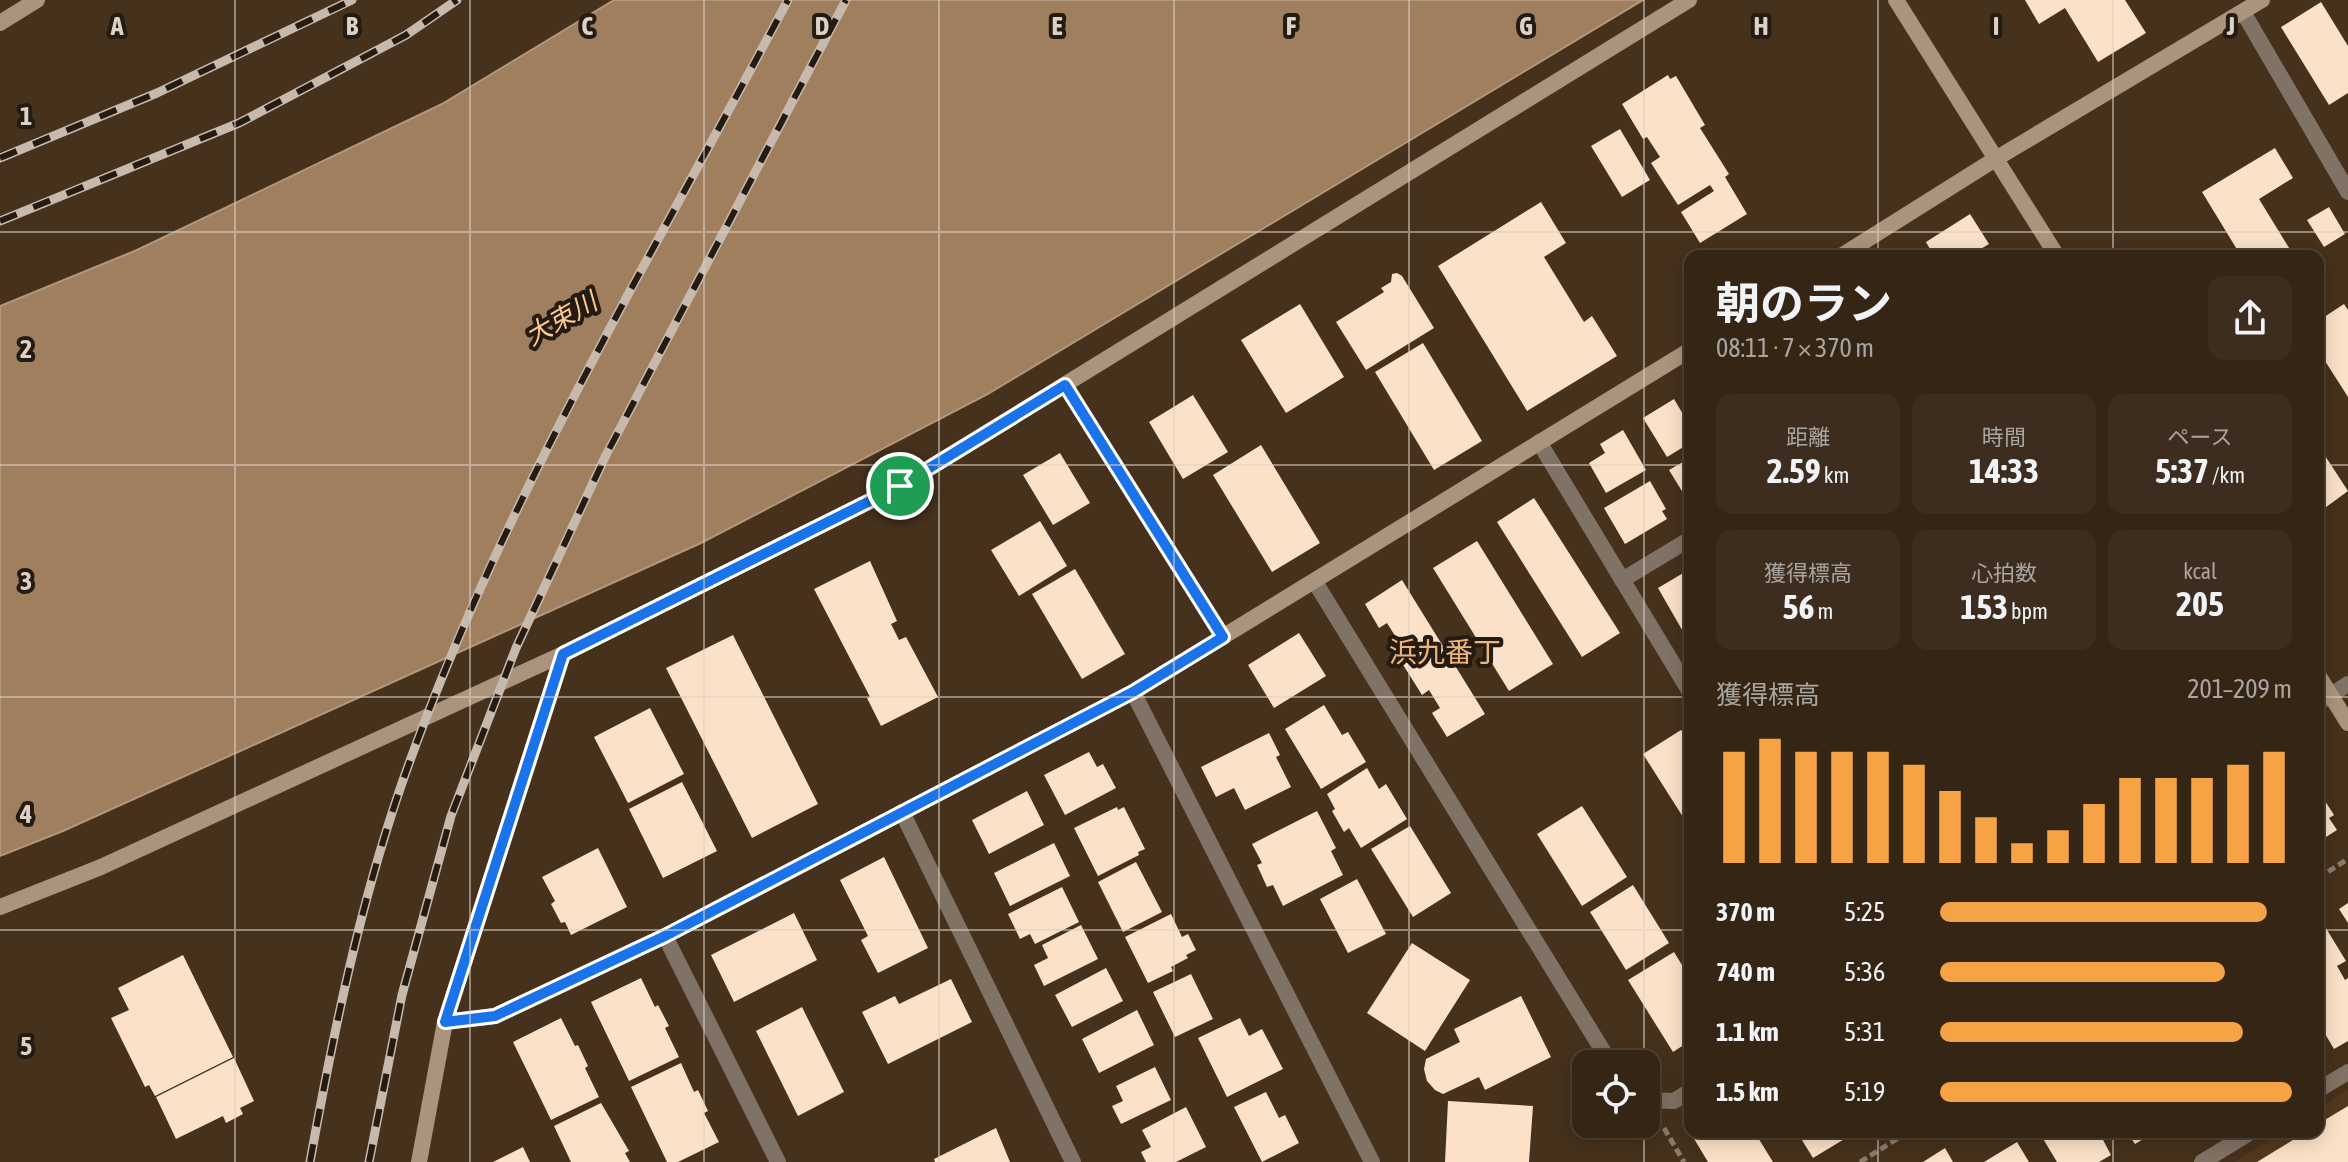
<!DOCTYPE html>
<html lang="ja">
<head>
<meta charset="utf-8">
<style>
  :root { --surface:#342515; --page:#3c2d1e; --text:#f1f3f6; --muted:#a9a5a0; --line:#4e4234; --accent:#f5a345 }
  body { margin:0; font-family:"Asap Condensed","Noto Sans JP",sans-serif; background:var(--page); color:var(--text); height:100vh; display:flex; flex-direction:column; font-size:30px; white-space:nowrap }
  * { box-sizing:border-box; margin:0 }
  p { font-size:26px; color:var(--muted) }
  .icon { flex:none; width:44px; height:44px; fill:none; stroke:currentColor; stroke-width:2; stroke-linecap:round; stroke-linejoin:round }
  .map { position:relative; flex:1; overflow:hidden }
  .panel { position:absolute; left:1684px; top:250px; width:640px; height:888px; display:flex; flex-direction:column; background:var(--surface); border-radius:16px; box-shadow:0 4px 20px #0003,0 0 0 2px var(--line) }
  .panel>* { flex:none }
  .buttons { position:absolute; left:1572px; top:1050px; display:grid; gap:16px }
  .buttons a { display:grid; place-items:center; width:88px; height:88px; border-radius:16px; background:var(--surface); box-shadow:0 4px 20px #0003,0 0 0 2px var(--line); font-size:40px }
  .pin { position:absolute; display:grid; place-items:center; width:68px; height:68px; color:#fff; margin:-34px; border:4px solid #fff; border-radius:50%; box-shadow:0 2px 8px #0007 }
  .round { display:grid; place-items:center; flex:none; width:84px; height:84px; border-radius:16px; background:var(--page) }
  .head { display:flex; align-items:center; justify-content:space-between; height:136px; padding:0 32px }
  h1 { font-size:44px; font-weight:700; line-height:60px }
  .figures { display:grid; grid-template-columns:repeat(3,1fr); gap:12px; height:136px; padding:8px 32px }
  .figures div { display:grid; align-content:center; border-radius:16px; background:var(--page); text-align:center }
  .figures b { font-size:34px; font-weight:700 }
  .figures small { font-size:22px; font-weight:400 }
  .figures p { font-size:22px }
  .chart { height:224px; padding:16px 32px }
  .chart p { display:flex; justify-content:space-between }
  .chart svg { width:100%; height:144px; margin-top:8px; stroke:var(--accent); stroke-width:6 }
  ul { padding:0 32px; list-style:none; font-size:26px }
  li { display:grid; grid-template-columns:128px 96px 1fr; align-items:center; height:60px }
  li i { height:20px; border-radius:10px; background:var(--accent) }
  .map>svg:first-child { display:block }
  .built { fill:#52381e }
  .water { fill:#a07f5f; stroke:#b2977d; stroke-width:2 }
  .building { fill:#fbe1c8 }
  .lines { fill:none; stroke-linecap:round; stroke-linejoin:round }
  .path { stroke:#8c7b6a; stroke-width:5; stroke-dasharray:8 4; stroke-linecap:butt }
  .street { stroke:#807264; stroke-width:16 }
  .secondary { stroke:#aa947d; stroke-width:16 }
  .rail-casing { stroke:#c7b9ac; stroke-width:9 }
  .rail { stroke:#241b12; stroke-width:6; stroke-dasharray:18; stroke-linecap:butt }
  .route-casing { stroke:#fff; stroke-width:16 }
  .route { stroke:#1a73e8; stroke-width:10 }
  .grid { fill:none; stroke:#ddd0c4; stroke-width:2; stroke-opacity:0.55 }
  .labels { text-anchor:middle; stroke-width:8; stroke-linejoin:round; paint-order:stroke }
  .water-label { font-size:26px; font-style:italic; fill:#ffc994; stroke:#241b12 }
  .quarter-label { font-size:28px; fill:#eeb57b; stroke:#241b12 }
  .grid-label { font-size:26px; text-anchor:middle; font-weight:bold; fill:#ddd0c4; stroke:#241b12; stroke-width:8; stroke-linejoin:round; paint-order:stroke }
</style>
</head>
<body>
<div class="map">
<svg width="2348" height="1162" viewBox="0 0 2348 1162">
  <rect width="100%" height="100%" fill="#45311c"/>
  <path class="built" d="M 2348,1090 L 2348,1162 L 2235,1162 L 2282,1132 L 2318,1132 L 2318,1109 Z"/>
  <path class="water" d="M 614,0 L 1643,0 L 988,394 L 701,543 L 63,831 L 0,856 L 0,306 L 137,250 L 442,104 Z"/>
  <g class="building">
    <path d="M 2025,0 L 2125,0 L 2146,33 L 2098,62 L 2065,8 L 2039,24 Z"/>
    <path d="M 2321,2 L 2348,46 L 2348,93 L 2329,105 L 2281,27 Z"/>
    <path d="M 1668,75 L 1670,79 L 1676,76 L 1705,125 L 1700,128 L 1729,174 L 1725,177 L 1747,214 L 1700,243 L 1681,212 L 1714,191 L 1710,185 L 1678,205 L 1651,163 L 1660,157 L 1647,137 L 1643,139 L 1622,104 Z"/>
    <path d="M 1620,129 L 1650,180 L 1622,197 L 1591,146 Z"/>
    <path d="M 2275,148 L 2293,178 L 2259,199 L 2291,251 L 2286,254 L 2287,256 L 2241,256 L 2202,192 Z"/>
    <path d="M 1541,202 L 1566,243 L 1544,257 L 1584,322 L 1592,316 L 1617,356 L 1527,411 L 1438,266 Z"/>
    <path d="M 2329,207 L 2345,234 L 2324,247 L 2307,220 Z"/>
    <path d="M 1970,214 L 1989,244 L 1969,256 L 1934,256 L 1926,242 Z"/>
    <path d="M 1397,273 L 1402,276 L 1434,328 L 1366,370 L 1336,322 L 1384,292 L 1381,288 L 1391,282 L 1392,274 Z"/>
    <path d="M 1300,304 L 1344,377 L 1286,413 L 1241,340 Z"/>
    <path d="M 2344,304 L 2348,310 L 2348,397 L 2318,350 L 2318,321 Z"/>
    <path d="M 1423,343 L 1482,441 L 1434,470 L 1375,372 Z"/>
    <path d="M 1193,395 L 1228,452 L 1183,479 L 1149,422 Z"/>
    <path d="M 1674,399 L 1690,426 L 1690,443 L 1667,457 L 1643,418 Z"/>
    <path d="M 1623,430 L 1646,470 L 1606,493 L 1589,463 L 1605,453 L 1600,444 Z"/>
    <path d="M 1261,445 L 1320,543 L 1272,572 L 1213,475 Z"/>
    <path d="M 2318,445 L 2348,491 L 2318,513 Z"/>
    <path d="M 1060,453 L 1090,503 L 1053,525 L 1023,475 Z"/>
    <path d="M 1690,458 L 1690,500 L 1688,501 L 1669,470 Z"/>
    <path d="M 1650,481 L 1666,509 L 1662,511 L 1667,519 L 1625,544 L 1604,508 Z"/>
    <path d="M 1534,498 L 1620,633 L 1582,657 L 1497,522 Z"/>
    <path d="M 1040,521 L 1067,566 L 1019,596 L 991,550 Z"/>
    <path d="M 1477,541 L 1553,664 L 1509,691 L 1433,568 Z"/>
    <path d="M 870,561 L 897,621 L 891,624 L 899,640 L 906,637 L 938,697 L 881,726 L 867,698 L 870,697 L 814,589 Z"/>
    <path d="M 1075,569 L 1125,654 L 1082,679 L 1032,594 Z"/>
    <path d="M 1690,569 L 1690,632 L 1685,635 L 1658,588 Z"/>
    <path d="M 1402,580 L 1485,714 L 1447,737 L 1432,713 L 1440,708 L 1429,690 L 1422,695 L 1390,644 L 1397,639 L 1387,623 L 1379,628 L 1365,604 Z"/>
    <path d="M 1299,633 L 1326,676 L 1274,708 L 1248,665 Z"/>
    <path d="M 733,635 L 818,804 L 752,838 L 666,668 Z"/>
    <path d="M 1324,705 L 1342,735 L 1348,732 L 1366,762 L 1321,789 L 1285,729 Z"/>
    <path d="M 650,708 L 684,774 L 628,803 L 594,737 Z"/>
    <path d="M 1681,730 L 1690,743 L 1690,828 L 1643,754 Z"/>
    <path d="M 1269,733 L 1280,755 L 1276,757 L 1291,787 L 1245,810 L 1234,788 L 1216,797 L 1201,767 Z"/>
    <path d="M 1089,752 L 1097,767 L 1103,764 L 1116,788 L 1065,815 L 1044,775 Z"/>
    <path d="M 1367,768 L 1379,789 L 1386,784 L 1407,819 L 1361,848 L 1349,828 L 1344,832 L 1332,811 L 1335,809 L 1327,794 Z"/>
    <path d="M 682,782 L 717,851 L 663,878 L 629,809 Z"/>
    <path d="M 2318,790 L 2334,815 L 2329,818 L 2337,830 L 2318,842 Z"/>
    <path d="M 1027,791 L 1044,825 L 989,854 L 972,820 Z"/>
    <path d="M 1582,806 L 1627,877 L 1582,906 L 1537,834 Z"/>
    <path d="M 1117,807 L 1118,810 L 1124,807 L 1145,849 L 1138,852 L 1139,855 L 1098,876 L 1074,828 Z"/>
    <path d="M 1317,811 L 1336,848 L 1331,851 L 1343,875 L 1283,906 L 1273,885 L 1267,887 L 1257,865 L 1262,863 L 1252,844 Z"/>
    <path d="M 1410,826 L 1451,893 L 1413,917 L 1371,849 Z"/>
    <path d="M 1054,843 L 1070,876 L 1010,906 L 994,873 Z"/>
    <path d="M 598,848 L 627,907 L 571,935 L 565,922 L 561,923 L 551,904 L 555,901 L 542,877 Z"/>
    <path d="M 884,857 L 928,948 L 878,973 L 861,940 L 868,936 L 840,880 Z"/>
    <path d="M 1136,862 L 1162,912 L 1123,932 L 1098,882 Z"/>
    <path d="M 1357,879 L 1386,934 L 1348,953 L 1320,899 Z"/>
    <path d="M 1633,885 L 1669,943 L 1626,970 L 1590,912 Z"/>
    <path d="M 1062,887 L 1079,922 L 1035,944 L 1030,934 L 1020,939 L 1008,914 Z"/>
    <path d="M 2348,903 L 2348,923 L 2339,909 Z"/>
    <path d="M 794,913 L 817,960 L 734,1002 L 711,955 Z"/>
    <path d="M 1171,914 L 1182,937 L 1188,934 L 1196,950 L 1186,955 L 1188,958 L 1171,967 L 1173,971 L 1148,983 L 1125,937 Z"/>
    <path d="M 2321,920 L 2346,961 L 2337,966 L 2345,980 L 2348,978 L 2348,1041 L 2334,1049 L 2318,1022 L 2318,922 Z"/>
    <path d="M 1081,925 L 1098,959 L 1044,986 L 1034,965 L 1048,958 L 1042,945 Z"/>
    <path d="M 1412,943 L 1470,980 L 1425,1051 L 1367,1013 Z"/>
    <path d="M 1674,952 L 1690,978 L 1690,1041 L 1673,1052 L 1628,980 Z"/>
    <path d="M 183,955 L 233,1057 L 155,1096 L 149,1085 L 145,1087 L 111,1018 L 129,1010 L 118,988 Z"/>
    <path d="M 1106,968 L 1123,1001 L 1072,1027 L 1055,995 Z"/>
    <path d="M 1191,974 L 1213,1019 L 1175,1037 L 1153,992 Z"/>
    <path d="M 641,978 L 655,1007 L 658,1005 L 669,1026 L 665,1028 L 679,1057 L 629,1081 L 591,1002 Z"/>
    <path d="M 951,979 L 972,1022 L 888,1064 L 862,1012 L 895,996 L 899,1004 Z"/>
    <path d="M 1521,996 L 1551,1057 L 1485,1090 L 1479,1077 L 1443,1094 L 1435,1090 L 1427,1081 L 1424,1069 L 1426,1059 L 1460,1042 L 1454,1029 Z"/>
    <path d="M 802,1007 L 844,1092 L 798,1116 L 756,1031 Z"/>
    <path d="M 1137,1010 L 1154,1045 L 1099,1073 L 1082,1039 Z"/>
    <path d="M 561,1018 L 575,1046 L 578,1045 L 588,1066 L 585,1068 L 599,1097 L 551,1120 L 513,1042 Z"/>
    <path d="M 1240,1018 L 1249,1036 L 1262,1029 L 1283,1069 L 1227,1097 L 1198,1038 Z"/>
    <path d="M 234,1058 L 254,1101 L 240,1108 L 243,1114 L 226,1123 L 223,1116 L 176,1139 L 156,1097 Z"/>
    <path d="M 681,1063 L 694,1092 L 698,1090 L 708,1111 L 704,1113 L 719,1142 L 678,1162 L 667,1162 L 631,1087 Z"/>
    <path d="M 1155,1067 L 1171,1100 L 1121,1124 L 1112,1106 L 1123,1101 L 1116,1086 Z"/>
    <path d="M 1266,1092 L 1279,1118 L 1285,1115 L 1299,1143 L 1262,1162 L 1234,1107 Z"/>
    <path d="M 1448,1101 L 1533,1106 L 1529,1162 L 1445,1162 Z"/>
    <path d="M 601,1103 L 629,1151 L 625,1153 L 630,1162 L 571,1162 L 554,1126 Z"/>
    <path d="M 2348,1106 L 2348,1162 L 2257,1162 L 2306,1132 L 2318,1132 L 2318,1124 Z"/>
    <path d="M 1186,1107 L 1206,1147 L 1176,1162 L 1146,1162 L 1141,1152 L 1151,1147 L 1142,1130 Z"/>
    <path d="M 996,1128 L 1010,1162 L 935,1162 L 934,1159 Z"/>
    <path d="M 1701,1132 L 1764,1132 L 1757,1136 L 1773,1162 L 1708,1162 L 1693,1137 Z"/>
    <path d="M 1797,1132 L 1856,1132 L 1813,1158 Z"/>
    <path d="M 2039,1132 L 2108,1132 L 2101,1136 L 2111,1155 L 2099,1162 L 2057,1162 Z"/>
    <path d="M 2127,1132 L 2155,1132 L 2135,1144 Z"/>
    <path d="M 2017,1142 L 2029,1162 L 1984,1162 Z"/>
    <path d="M 523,1147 L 530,1162 L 493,1162 Z"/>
    <path d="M 1945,1148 L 1953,1162 L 1923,1162 Z"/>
  </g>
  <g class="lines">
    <g class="path">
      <path d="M 2318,878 L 2348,859"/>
      <path d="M 1664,1128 L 1684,1162"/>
      <path d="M 1860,1162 L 1908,1132"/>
    </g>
    <g class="street">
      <path d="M 2243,12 L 2348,192"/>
      <path d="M 1065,385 L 1223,637"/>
      <path d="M 1539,442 L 1690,692"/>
      <path d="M 1622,580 L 1690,539"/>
      <path d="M 1315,582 L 1611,1064"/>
      <path d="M 1133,692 L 1372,1162"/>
      <path d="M 2318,703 L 2348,684"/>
      <path d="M 902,812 L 1073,1162"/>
      <path d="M 665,936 L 778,1162"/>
      <path d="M 2318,1090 L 2348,1072"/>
      <path d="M 1646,1100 L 1674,1101 L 1690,1091"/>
      <path d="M 2202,1162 L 2251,1132"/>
    </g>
    <g class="secondary">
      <path d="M 1896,0 L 2057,256"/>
      <path d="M 0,23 L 37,0"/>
      <path d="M 1841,256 L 1997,158 L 2262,0"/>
      <path d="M 2318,675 L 2348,723"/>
      <path d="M 0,907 L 101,867 L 563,654 L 900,486 L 1689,0"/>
      <path d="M 445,1022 L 495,1016 L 665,936 L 1133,692 L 1690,350"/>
      <path d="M 419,1162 L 445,1022 L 563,654"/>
    </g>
    <g class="rail-casing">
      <g id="rail">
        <path d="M 0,158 L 157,93 L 352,0"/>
        <path d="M 0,221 L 239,123 L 406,35 L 457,0"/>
        <path d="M 310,1162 C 333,1035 359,908 401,786 C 497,510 652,257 788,0"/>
        <path d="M 369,1162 L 402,995 L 451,816 L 516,648 L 606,455 L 846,0"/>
      </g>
    </g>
    <use href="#rail" class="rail"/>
  </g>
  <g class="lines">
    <g class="route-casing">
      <path id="route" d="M 1065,385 L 1223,637 L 1133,692 L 665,936 L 495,1016 L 445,1022 L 563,654 L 900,486 Z"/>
    </g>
    <use href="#route" class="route"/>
  </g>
  <path class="grid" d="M 235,0 L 235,1162M 470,0 L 470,1162M 704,0 L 704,1162M 939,0 L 939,1162M 1174,0 L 1174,1162M 1409,0 L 1409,1162M 1644,0 L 1644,1064M 1878,0 L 1878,256M 2113,0 L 2113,256M 0,232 L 2348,232M 0,465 L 1690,465M 2318,465 L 2348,465M 0,697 L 1690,697M 2318,697 L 2348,697M 0,930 L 1690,930M 2318,930 L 2348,930M 1644,1124 L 1644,1162M 1878,1132 L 1878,1162M 2113,1132 L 2113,1162"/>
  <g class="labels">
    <g class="water-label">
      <text transform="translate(561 319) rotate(-30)" y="9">大束川</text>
    </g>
    <g class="quarter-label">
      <text x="1445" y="662">浜九番丁</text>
    </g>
  </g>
  <g class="grid-label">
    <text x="117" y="35">A</text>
    <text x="352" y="35">B</text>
    <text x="587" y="35">C</text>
    <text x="822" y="35">D</text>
    <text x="1057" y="35">E</text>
    <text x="1291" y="35">F</text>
    <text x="1526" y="35">G</text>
    <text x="1761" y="35">H</text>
    <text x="1996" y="35">I</text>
    <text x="2231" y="35">J</text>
    <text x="26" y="125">1</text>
    <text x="26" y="358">2</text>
    <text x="26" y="590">3</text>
    <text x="26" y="823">4</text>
    <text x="26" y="1055">5</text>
  </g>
</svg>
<div class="buttons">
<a><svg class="icon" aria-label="locate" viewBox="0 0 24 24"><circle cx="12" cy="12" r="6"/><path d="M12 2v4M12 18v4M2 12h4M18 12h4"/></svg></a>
</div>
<div class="pin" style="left:900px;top:486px;background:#1e9e55"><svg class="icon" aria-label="arrive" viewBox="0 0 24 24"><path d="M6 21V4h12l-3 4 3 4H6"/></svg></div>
<section class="panel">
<div class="head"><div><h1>朝のラン</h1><p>08:11 · 7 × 370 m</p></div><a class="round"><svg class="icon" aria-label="share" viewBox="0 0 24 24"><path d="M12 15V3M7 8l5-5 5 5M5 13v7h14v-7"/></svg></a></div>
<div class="figures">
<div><p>距離</p><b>2.59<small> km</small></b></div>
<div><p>時間</p><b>14:33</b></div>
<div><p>ペース</p><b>5:37<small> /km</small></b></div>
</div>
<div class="figures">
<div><p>獲得標高</p><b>56<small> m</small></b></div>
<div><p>心拍数</p><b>153<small> bpm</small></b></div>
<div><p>kcal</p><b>205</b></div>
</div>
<div class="chart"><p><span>獲得標高</span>201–209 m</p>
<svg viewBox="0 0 160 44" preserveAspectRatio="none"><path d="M5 44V10M15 44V6M25 44V10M35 44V10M45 44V10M55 44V14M65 44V22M75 44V30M85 44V38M95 44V34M105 44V26M115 44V18M125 44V18M135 44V18M145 44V14M155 44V10"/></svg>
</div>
<ul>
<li><b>370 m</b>5:25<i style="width:93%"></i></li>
<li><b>740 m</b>5:36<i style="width:81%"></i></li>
<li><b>1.1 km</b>5:31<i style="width:86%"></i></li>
<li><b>1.5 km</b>5:19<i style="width:100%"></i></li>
</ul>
</section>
</div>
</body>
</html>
